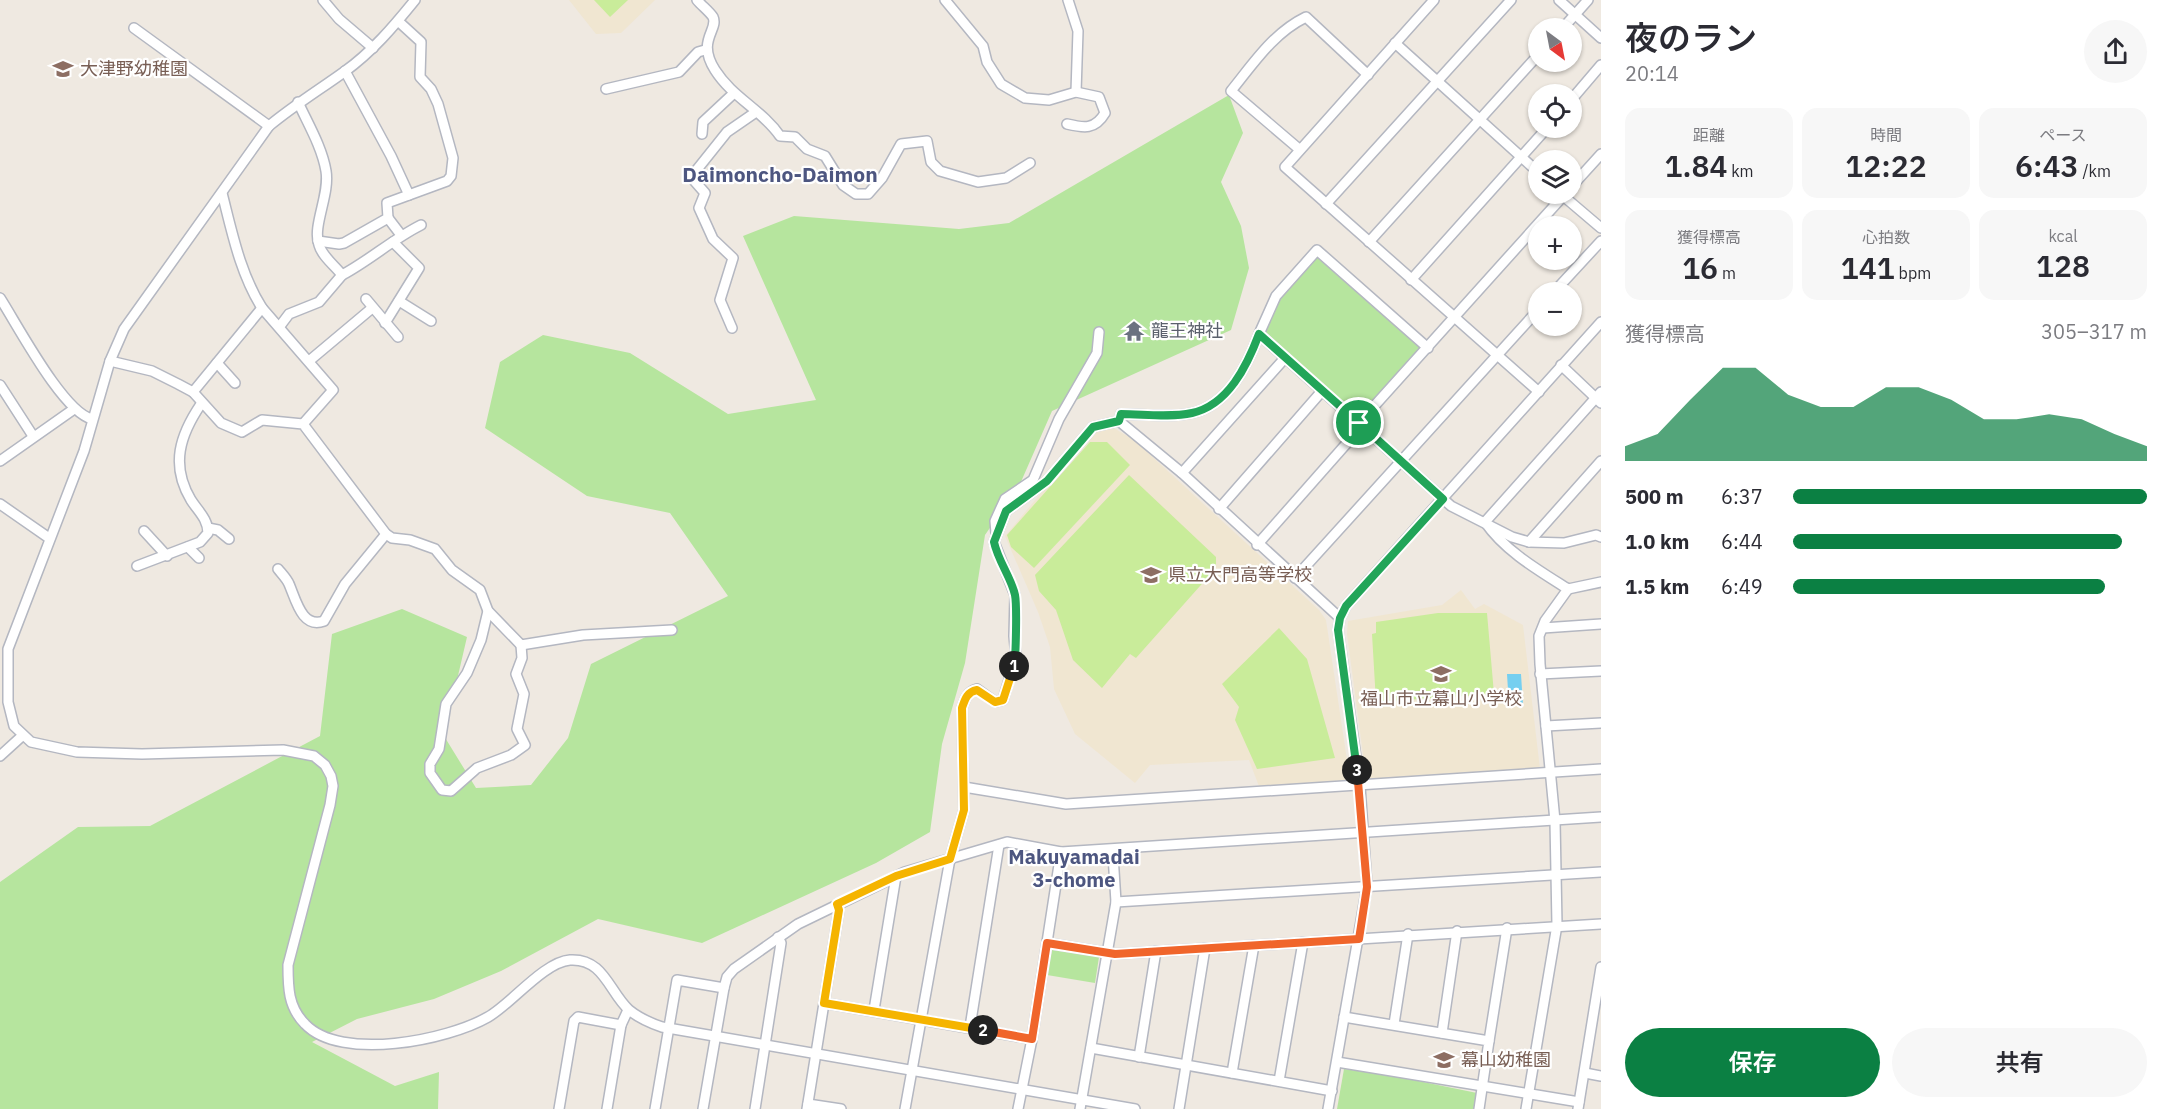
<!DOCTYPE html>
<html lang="ja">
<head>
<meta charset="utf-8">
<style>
  :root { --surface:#fff; --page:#f7f7f7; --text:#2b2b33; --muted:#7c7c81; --accent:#0b8043 }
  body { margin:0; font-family:"IBM Plex Sans","Noto Sans JP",sans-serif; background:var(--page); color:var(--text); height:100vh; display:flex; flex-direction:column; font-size:22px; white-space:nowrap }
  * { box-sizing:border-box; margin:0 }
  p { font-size:20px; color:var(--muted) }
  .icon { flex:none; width:33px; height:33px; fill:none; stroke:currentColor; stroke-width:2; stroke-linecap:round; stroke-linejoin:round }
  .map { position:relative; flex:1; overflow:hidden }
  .drawer { display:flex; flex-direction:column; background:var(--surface); width:570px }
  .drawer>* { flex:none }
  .needle { width:39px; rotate:148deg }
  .buttons { position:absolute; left:1528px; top:18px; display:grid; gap:12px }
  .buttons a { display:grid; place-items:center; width:54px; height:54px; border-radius:50%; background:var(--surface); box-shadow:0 2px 4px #0004; font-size:30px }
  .pin { position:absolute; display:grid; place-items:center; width:51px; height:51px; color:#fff; margin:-26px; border:3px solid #fff; border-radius:50%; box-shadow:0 2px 6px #0007 }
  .km { position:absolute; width:30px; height:30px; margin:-15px; border-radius:50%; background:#222; color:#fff; font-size:16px; line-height:30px; text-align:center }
  .round { display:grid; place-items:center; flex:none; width:63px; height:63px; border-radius:32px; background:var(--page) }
  .overview { display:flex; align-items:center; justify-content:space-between; height:102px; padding:0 24px }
  h1 { font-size:33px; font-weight:600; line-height:45px }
  .stats { display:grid; grid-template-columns:repeat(3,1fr); gap:9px; height:102px; padding:6px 24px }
  .stats div { display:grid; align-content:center; border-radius:15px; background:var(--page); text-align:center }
  .stats b { font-size:30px; font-weight:600 }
  .stats small { font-size:16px; font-weight:400 }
  .stats p { font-size:16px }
  .chart { height:168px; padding:12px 24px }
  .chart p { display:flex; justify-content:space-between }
  .chart svg { width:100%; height:108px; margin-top:6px; fill:var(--accent); opacity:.7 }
  .button { display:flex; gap:12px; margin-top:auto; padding:12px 24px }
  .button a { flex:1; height:69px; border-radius:36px; background:var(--accent); color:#fff; font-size:24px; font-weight:600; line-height:69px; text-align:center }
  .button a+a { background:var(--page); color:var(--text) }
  ul { padding:0 24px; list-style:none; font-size:20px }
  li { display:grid; grid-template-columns:96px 72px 1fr; align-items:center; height:45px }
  li i { height:15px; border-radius:8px; background:var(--accent) }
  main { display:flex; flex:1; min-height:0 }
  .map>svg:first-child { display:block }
  .education { fill:#f0e6d1 }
  .green { fill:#b6e59e }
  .pitch { fill:#c9ec9a }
  .water { fill:#75cff0 }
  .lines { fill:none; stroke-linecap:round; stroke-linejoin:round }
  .minor-casing { stroke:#b4b7c1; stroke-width:12 }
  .minor { stroke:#fff; stroke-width:9 }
  .split-1-casing { stroke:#fff; stroke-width:12 }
  .split-2-casing { stroke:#fff; stroke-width:12 }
  .split-3-casing { stroke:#fff; stroke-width:12 }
  .split-4-casing { stroke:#fff; stroke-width:12 }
  .split-1 { stroke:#22a559; stroke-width:8 }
  .split-2 { stroke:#f5b400; stroke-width:8 }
  .split-3 { stroke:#f0652b; stroke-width:8 }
  .split-4 { stroke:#22a559; stroke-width:8 }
  .labels { text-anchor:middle; stroke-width:4.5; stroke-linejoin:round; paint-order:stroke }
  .education-label { font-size:18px; fill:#785e54; stroke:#fff; text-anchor:start }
  .worship-label { font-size:18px; fill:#5b616d; stroke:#fff; text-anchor:start }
  .neighbourhood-label { font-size:20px; font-weight:bold; fill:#4d5680; stroke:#fff }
  .quarter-label { font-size:21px; font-weight:bold; fill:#4d5680; stroke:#fff }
</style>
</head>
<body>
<main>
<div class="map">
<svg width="1601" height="1109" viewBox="0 0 1601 1109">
  <rect width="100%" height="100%" fill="#efe9e1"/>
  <g class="education">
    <path d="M 569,0 L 655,0 L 621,33 L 596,34 Z"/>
    <path d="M 1112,427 L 1134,440 L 1319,610 L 1326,620 L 1350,780 L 1260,789 L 1249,760 L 1150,765 L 1135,783 L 1075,734 L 1054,689 L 1050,647 L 1038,612 L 1005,536 L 1093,431 Z"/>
    <path d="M 1461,590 L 1475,609 L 1484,604 L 1523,625 L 1540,769 L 1370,782 L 1366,777 L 1347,634 L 1348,621 L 1442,605 Z"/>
  </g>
  <g class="green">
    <path d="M 1229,95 L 1243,133 L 1221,182 L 1241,226 L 1249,268 L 1231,330 L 1052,411 L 1020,484 L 985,535 L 965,663 L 942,744 L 930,832 L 876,863 L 702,943 L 598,919 L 501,971 L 434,999 L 357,1019 L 312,1042 L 395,1086 L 439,1072 L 438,1109 L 0,1109 L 0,882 L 78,827 L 150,826 L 320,736 L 332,634 L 402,609 L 467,637 L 444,736 L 476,788 L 531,785 L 568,738 L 591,664 L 728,596 L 670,513 L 587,496 L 485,428 L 500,362 L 543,335 L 630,353 L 728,414 L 816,400 L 743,236 L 794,216 L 959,229 L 1009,223 Z"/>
    <path d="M 1317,256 L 1422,347 L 1357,418 L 1265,333 L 1281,297 Z"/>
    <path d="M 1052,950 L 1099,957 L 1095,983 L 1047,975 Z"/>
    <path d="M 1344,1069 L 1394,1076 L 1477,1093 L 1474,1109 L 1337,1109 Z"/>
  </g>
  <g class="pitch">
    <path d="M 594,0 L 628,0 L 610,17 Z"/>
    <path d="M 1090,442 L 1107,442 L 1130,465 L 1034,568 L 1011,547 L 1007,535 Z"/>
    <path d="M 1129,475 L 1216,557 L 1216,568 L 1136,658 L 1130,654 L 1102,688 L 1073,660 L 1056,610 L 1039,591 L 1035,575 Z"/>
    <path d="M 1438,613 L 1487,613 L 1494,694 L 1376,702 L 1372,634 L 1376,633 L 1376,622 Z"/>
    <path d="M 1279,628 L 1307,659 L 1335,758 L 1257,769 L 1235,720 L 1239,707 L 1222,684 Z"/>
  </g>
  <path class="water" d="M 1507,674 L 1521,674 L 1523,705 L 1509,706 Z"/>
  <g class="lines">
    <g class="minor-casing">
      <g id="minor">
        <path d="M 323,0 L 339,19 L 373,48"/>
        <path d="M 415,0 C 394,26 372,52 344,72 C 319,90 293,106 269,126 L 124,329 L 110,361 L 84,451 L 8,649 L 8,702 L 14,726 L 31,742 L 77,752 L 142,754 L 283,750 L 314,756 L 325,765 L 331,776 L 333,786 L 330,805 L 288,965 C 288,987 288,1007 305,1024 C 341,1062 448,1040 488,1017 C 511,1004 544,962 570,960 C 604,958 609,992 629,1010 C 639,1018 650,1023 662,1027 L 1135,1109"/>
        <path d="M 697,0 C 702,6 709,11 713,17 C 719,30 696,40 715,70 C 732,97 762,110 780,136 L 795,137 L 807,149 L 825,156 L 843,185 L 856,194 L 868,194 L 882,178 L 901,144 L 927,141 L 931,162 L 940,171 L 978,182 L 1006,178 L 1030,163"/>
        <path d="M 945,0 L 983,46 L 987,62 L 1001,84 L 1025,98 L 1049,100 L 1076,92 L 1099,97 L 1105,113 C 1095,130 1084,128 1067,124"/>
        <path d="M 1068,0 L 1078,31 L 1076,92"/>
        <path d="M 1434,0 L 1285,167 L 1539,392"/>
        <path d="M 1559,0 L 1601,38"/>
        <path d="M 134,28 L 269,126"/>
        <path d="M 1563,28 L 1588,0"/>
        <path d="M 1395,43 L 1539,173"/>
        <path d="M 345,71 L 391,156 L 409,195"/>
        <path d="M 606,89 L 679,72 L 698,52 L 705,50"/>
        <path d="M 1572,99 L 1601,65"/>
        <path d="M 702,134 L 703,122 L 733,94"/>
        <path d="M 1299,149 L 1231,91 C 1253,64 1273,33 1306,17 L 1368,75"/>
        <path d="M 1572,186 L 1601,154"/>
        <path d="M 222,193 C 232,232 240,273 262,308 L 333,390 L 303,424"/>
        <path d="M 1561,194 L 1601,228"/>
        <path d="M 1326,204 L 1511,0"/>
        <path d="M 388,218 L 401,235"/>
        <path d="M 318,241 L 339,244 L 344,243 L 388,218 L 387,203 L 447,181 L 451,176 L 453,158 L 438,104 L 431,89 L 420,77 L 421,42 L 398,21"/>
        <path d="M 1369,242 L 1539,54"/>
        <path d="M 342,275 C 370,260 393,239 421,225"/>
        <path d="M 1411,280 L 1547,128"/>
        <path d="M 1554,292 L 1601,241"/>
        <path d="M 0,298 C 18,326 63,412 92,419"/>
        <path d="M 366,299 L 398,337"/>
        <path d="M 399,301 L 431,321"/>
        <path d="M 385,323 L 419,268 L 393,242"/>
        <path d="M 280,326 L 289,314 L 319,302 L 342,275 C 335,266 322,256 319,245 C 312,226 330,195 326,171 C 322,147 308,124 298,102"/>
        <path d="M 732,328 L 720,300 L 733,258 L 713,239 L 699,208 L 705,193 L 691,177 L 727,132 L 756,112"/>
        <path d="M 1259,334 C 1247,366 1228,405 1192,413 C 1170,418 1143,414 1121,414 L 1119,421 L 1182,473 L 1340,618"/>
        <path d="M 1428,348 L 1317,250 L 1276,296 L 1259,334 L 1451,506 L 1512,537 L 1529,542 L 1564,543 L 1596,535 L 1601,537"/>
        <path d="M 110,361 L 152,371 L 178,384 L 193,392 L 221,423 L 242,432 L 262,420 L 303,424 L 386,534 L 392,538 L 410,540 L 435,549 L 452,570 L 480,590 L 488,611 L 521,645 L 583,635 L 672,630"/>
        <path d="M 309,361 L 371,309"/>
        <path d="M 217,363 L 235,383"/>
        <path d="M 1561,365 L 1601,403"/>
        <path d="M 0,385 L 33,436"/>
        <path d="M 193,392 L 262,308"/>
        <path d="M 1359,423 L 1565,194"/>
        <path d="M 0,461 L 74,409"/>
        <path d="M 1182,473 L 1285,358"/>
        <path d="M 0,504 L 49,538"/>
        <path d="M 1219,509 L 1322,391"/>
        <path d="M 208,528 L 218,530 L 229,539"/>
        <path d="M 144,531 L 167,556"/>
        <path d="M 996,533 L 995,521 L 1005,499 L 1033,480 L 1059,419 L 1097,353 L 1099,332"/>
        <path d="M 1529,542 L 1601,461"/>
        <path d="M 1257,545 L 1362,426"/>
        <path d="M 188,547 L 199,558"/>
        <path d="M 137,566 L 200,542 L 208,533 C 208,519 198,511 191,500 C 170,465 180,435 201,404"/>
        <path d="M 278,569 C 282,574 287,579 289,584 C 296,600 302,629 324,621 L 345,584 L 386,534"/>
        <path d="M 1295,578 L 1539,309"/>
        <path d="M 1568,589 L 1601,582"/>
        <path d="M 488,611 L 481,640 L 467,673 L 446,704 L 439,749 L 430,764 L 430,773 L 442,790 L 451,791 L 477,768 L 511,755 L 525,745 L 517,729 L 524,694 L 516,674 L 522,658 L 521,645"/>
        <path d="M 1543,628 L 1601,624"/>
        <path d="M 1540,674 L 1601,671"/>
        <path d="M 1546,726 L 1601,723"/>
        <path d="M 0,756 L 22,736"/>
        <path d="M 964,787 L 1066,804 L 1601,769"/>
        <path d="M 1116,902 L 1601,872"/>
        <path d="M 1047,943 L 1115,954 L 1601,924"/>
        <path d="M 824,1003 L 1032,1039"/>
        <path d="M 874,1010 L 896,876"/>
        <path d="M 1344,1017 L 1489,1041 L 1479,1109"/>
        <path d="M 1394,1024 L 1408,934"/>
        <path d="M 970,1027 L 999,845"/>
        <path d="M 1442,1033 L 1457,931"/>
        <path d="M 1489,1041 L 1507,928"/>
        <path d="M 1091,1048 L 1332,1091"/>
        <path d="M 1139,1057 L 1156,951"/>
        <path d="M 1337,1062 L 1579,1102"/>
        <path d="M 1232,1073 L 1254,945"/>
        <path d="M 1585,1073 L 1601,1076"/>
        <path d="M 1279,1081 L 1303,942"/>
        <path d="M 808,1104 L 841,1109"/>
        <path d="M 559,1109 L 574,1021 L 578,1017 L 621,1025 L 628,1010"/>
        <path d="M 607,1109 L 621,1025"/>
        <path d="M 655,1109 L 677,980 L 724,988 L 727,977 L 734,969 L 798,924 L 905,872 L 1007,842 L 1061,852 L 1601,817"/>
        <path d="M 703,1109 L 724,988"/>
        <path d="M 755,1109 L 781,943 L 778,937"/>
        <path d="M 807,1109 L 839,910 L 837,904"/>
        <path d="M 905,1109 L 950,859 L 964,810 L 962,708 C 965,699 967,692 977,689 L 995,702 L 1003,700 L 1016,657 L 1014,636 L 1015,595 L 994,542 L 1006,511 L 1047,481 L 1093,427 L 1119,421"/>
        <path d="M 1018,1109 L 1032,1039 L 1061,852"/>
        <path d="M 1080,1109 L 1116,902 L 1113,855 L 1115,849"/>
        <path d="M 1179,1109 L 1205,948"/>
        <path d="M 1328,1109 L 1367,887 L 1360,786 L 1338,630 L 1340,618 L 1346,606 L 1601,322"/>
        <path d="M 1526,1109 L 1557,925 L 1555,821 L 1540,664 L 1539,636 L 1545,621 L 1568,589 C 1538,570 1505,551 1485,522 L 1601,392"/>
        <path d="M 1578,1109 L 1601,967"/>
      </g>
    </g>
    <use href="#minor" class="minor"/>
  </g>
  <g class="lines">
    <g class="split-1-casing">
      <path id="split-1" d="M 1014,666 C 1016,657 1017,605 1015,595 C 1011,577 998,561 994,542 L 1006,511 L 1047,481 L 1093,427 L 1119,421 L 1121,414 C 1143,414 1170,418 1192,413 C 1228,405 1247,366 1259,334 L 1359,423"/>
    </g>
    <g class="split-2-casing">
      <path id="split-2" d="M 983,1030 L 824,1003 L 839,910 L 837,904 L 896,876 L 950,859 L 964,810 L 962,708 C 965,699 967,692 977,690 L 995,702 L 1003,700 L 1014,666"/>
    </g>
    <g class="split-3-casing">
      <path id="split-3" d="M 983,1030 L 1032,1039 L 1047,943 L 1115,954 L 1359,939 L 1367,887 L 1357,770"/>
    </g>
    <g class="split-4-casing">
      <path id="split-4" d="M 1357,770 L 1338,630 L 1340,618 L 1346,606 L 1443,499 L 1359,423"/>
    </g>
    <use href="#split-1" class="split-1"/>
    <use href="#split-2" class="split-2"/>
    <use href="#split-3" class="split-3"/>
    <use href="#split-4" class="split-4"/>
  </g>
  <defs>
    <g id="school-bare" transform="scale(1.62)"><path d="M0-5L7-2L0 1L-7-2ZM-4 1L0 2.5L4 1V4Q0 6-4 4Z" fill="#8d6e63" stroke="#fff" stroke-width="2.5" paint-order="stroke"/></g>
    <g id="temple-bare" transform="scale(1.62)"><path d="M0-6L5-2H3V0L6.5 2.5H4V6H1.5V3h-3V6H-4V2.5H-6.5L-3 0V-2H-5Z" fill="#6b7280" stroke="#fff" stroke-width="2.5" paint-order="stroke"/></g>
  </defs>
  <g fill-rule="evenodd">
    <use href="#school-bare" x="63" y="69"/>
    <use href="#temple-bare" x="1134" y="331"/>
    <use href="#school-bare" x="1151" y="575"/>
    <use href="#school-bare" x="1441" y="674"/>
    <use href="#school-bare" x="1444" y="1060"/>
  </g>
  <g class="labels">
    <g class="education-label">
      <text x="80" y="75">大津野幼稚園</text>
      <text x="1168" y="581">県立大門高等学校</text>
      <text x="1441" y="705" text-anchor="middle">福山市立幕山小学校</text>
      <text x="1461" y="1066">幕山幼稚園</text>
    </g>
    <g class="worship-label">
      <text x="1151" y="337">龍王神社</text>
    </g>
    <g class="neighbourhood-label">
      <text x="1074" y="864">Makuyamadai<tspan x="1074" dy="23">3-chome</tspan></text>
    </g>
    <g class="quarter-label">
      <text x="780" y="182">Daimoncho-Daimon</text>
    </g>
  </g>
</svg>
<div class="buttons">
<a><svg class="needle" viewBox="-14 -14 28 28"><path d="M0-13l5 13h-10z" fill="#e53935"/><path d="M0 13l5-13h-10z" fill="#7c7c81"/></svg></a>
<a><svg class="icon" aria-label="locate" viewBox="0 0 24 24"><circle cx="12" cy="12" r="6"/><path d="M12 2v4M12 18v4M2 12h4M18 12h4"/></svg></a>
<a><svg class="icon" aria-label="layers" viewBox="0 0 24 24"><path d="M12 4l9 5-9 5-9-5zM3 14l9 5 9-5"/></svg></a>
<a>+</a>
<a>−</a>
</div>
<div class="pin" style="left:1359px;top:423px;background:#1e9e55"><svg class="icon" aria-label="arrive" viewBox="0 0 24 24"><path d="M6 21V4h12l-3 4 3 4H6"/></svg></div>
<b class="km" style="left:1014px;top:666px">1</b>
<b class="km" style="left:983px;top:1030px">2</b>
<b class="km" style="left:1357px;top:770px">3</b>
</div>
<section class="drawer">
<div class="overview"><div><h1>夜のラン</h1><p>20:14</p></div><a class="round"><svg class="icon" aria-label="share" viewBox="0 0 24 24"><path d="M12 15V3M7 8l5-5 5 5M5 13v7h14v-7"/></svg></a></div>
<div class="stats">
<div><p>距離</p><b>1.84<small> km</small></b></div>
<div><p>時間</p><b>12:22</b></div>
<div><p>ペース</p><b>6:43<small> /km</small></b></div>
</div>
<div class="stats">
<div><p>獲得標高</p><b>16<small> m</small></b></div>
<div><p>心拍数</p><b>141<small> bpm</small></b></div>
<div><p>kcal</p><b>128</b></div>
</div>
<div class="chart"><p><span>獲得標高</span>305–317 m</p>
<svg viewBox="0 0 160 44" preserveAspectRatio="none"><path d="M0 44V38L10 33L20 19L30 6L40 6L50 17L60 22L70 22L80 14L90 14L100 19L110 27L120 27L130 25L140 27L150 33L160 38V44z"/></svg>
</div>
<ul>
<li><b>500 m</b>6:37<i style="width:100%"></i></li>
<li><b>1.0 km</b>6:44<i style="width:93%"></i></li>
<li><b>1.5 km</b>6:49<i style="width:88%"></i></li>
</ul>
<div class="button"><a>保存</a><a>共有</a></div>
</section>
</main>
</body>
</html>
